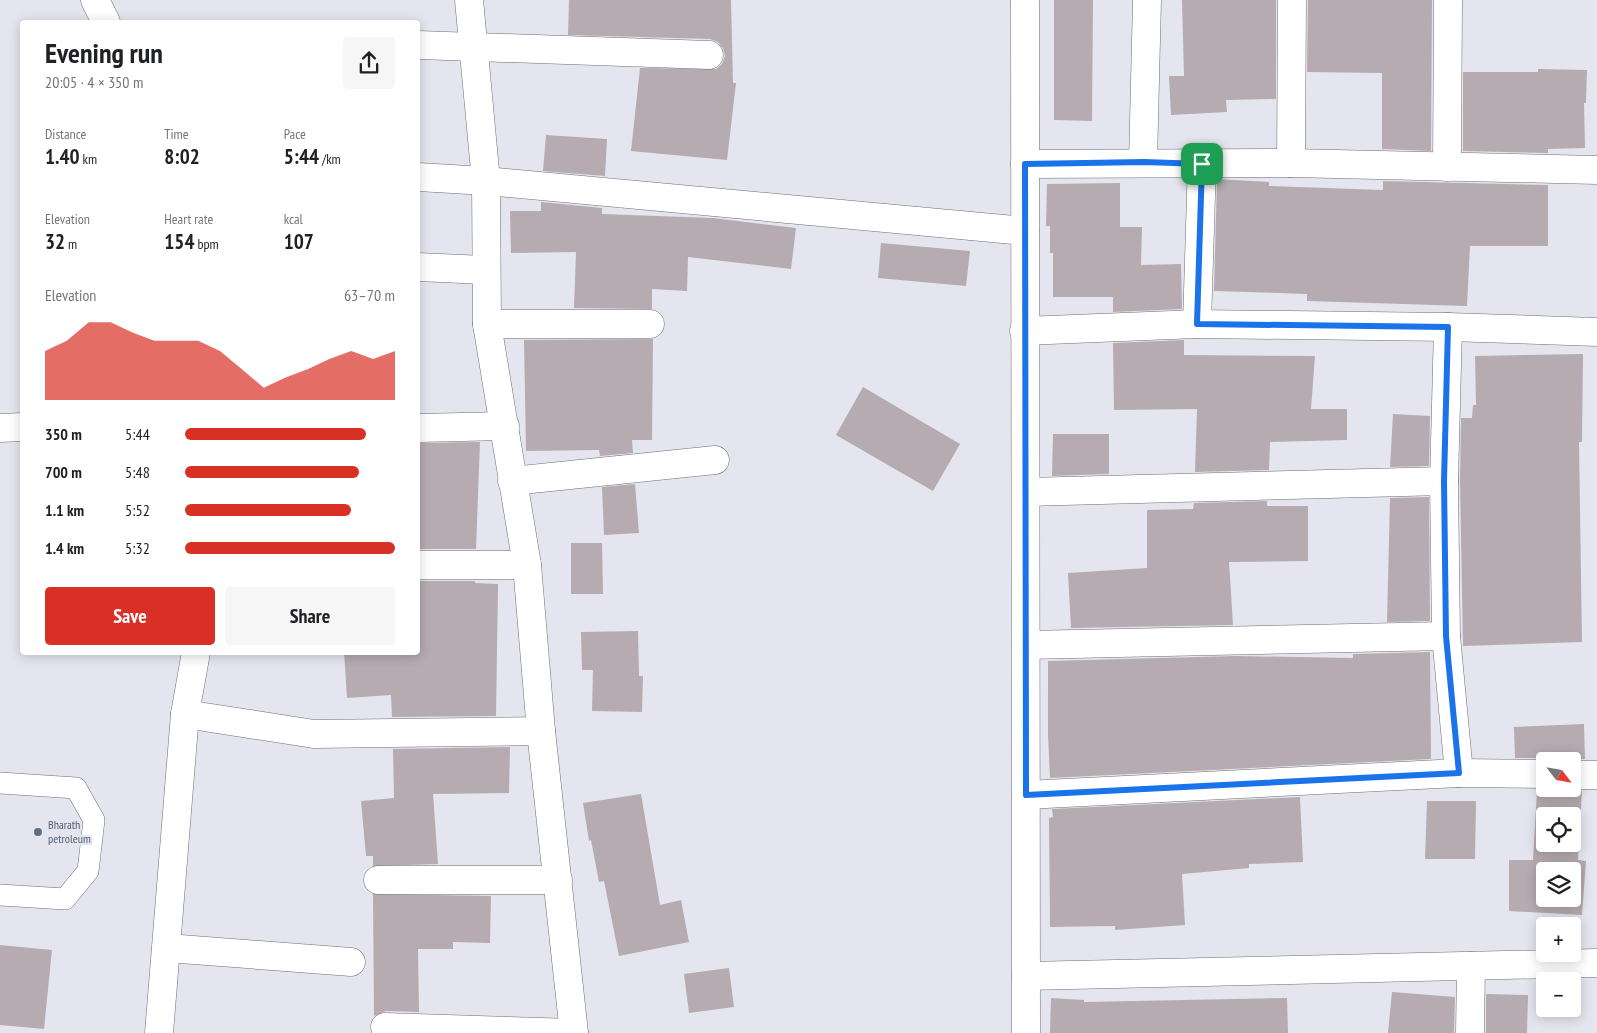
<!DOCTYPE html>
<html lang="en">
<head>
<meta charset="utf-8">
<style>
  :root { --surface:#fff; --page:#f6f6f6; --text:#202124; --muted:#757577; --accent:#d93025 }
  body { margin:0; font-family:"PT Sans Narrow",sans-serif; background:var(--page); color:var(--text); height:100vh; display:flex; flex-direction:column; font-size:19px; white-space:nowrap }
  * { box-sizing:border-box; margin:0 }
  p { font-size:16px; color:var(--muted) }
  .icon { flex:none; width:28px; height:28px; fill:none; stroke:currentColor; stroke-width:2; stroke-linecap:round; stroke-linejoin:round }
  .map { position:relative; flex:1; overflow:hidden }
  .panel { position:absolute; left:20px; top:20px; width:400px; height:635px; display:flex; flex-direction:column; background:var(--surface); border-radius:5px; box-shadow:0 2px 12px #0003 }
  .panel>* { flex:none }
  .needle { width:32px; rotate:121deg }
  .fabs { position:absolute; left:1536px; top:752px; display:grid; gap:10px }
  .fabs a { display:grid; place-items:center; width:45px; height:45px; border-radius:5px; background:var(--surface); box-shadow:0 2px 12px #0003; font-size:25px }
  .pin { position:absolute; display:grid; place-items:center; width:42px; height:42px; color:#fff; margin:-21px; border-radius:10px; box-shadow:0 2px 8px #0006 }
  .round { display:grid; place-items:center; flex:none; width:52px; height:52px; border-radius:5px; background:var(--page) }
  .head { display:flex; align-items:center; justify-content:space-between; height:85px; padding:0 25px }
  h1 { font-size:28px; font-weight:800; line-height:38px }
  .figures { display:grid; grid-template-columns:repeat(3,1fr); gap:8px; height:85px; padding:5px 25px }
  .figures div { display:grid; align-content:center }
  .figures b { font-size:21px; font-weight:800 }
  .figures small { font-size:14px; font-weight:400 }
  .figures p { font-size:14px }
  .chart { height:140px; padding:10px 25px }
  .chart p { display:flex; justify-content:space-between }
  .chart svg { width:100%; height:90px; margin-top:5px; fill:var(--accent); opacity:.7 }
  .button { display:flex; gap:10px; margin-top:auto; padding:10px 25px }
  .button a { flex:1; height:58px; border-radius:5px; background:var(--accent); color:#fff; font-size:20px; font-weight:800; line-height:58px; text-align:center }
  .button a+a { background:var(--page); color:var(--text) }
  ul { padding:0 25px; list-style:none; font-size:16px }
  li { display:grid; grid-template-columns:80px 60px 1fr; align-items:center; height:38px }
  li i { height:12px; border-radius:6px; background:var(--accent) }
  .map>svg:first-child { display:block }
  .building { fill:#b5abb1; fill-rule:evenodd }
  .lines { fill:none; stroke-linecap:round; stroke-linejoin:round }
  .service-casing { stroke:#6d6d76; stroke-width:22 }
  .minor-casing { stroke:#6d6d76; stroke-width:29 }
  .service { stroke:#fff; stroke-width:21 }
  .minor { stroke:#fff; stroke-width:28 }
  .route-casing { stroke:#fff; stroke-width:10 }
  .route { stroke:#1a73e8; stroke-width:6 }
  .service-dot { fill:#5c6f8a; stroke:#e5e5ef; stroke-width:2 }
  .labels { text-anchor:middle; stroke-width:4.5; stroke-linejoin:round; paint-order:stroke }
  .service-label { font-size:12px; fill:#4e5e75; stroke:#e5e5ef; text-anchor:start }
</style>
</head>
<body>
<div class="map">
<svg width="1597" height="1033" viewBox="0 0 1597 1033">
  <rect width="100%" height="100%" fill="#e5e5ef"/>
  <g class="building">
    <path d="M 569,0 L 731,0 L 733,83 L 736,83 L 727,160 L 631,151 L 640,68 L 716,69 L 722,64 L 725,56 L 723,48 L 718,42 L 710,39 L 568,35 Z"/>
    <path d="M 1054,0 L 1093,0 L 1092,121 L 1054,120 Z"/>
    <path d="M 1182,0 L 1276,0 L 1276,99 L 1226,100 L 1227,112 L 1171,115 L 1169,76 L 1184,76 Z"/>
    <path d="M 1308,0 L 1432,0 L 1431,151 L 1382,149 L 1382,73 L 1307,72 Z"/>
    <path d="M 1538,69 L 1587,70 L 1586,103 L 1584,103 L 1585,148 L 1548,149 L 1548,153 L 1463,151 L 1463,72 L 1538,72 Z"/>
    <path d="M 546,135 L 607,139 L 605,176 L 543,171 Z"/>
    <path d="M 1217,179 L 1269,182 L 1269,186 L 1383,190 L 1383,181 L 1548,185 L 1548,246 L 1470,246 L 1467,306 L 1307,301 L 1307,294 L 1214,291 Z"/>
    <path d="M 1120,183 L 1120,227 L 1142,227 L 1141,265 L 1181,264 L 1182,309 L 1113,312 L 1113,297 L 1053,297 L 1053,253 L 1050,253 L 1050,226 L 1046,226 L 1047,184 Z"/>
    <path d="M 541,202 L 602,208 L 602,214 L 713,218 L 796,228 L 791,269 L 688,257 L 687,291 L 652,289 L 652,309 L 574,308 L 576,252 L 511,253 L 510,211 L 541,211 Z"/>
    <path d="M 881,243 L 970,251 L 966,286 L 878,278 Z"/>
    <path d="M 653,339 L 652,440 L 632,440 L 633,453 L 600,456 L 599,450 L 526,451 L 524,340 Z"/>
    <path d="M 1184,340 L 1184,355 L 1315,356 L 1311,409 L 1347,409 L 1347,440 L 1270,442 L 1269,470 L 1195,472 L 1197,409 L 1114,410 L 1113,343 Z"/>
    <path d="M 1583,354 L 1582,442 L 1579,442 L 1582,642 L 1463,646 L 1460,481 L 1461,418 L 1472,418 L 1473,405 L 1476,405 L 1475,356 Z"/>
    <path d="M 863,387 L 960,444 L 933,491 L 836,435 Z"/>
    <path d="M 1393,414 L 1430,416 L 1429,466 L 1390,467 Z"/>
    <path d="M 1053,434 L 1109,434 L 1109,474 L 1052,476 Z"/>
    <path d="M 480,442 L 476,549 L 418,549 L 418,443 Z"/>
    <path d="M 635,484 L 639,533 L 604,535 L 602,487 Z"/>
    <path d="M 1429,497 L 1430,621 L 1387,622 L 1390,498 Z"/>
    <path d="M 1267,501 L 1267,506 L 1308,506 L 1308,561 L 1229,562 L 1233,625 L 1071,628 L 1068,573 L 1147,568 L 1147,510 L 1193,509 L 1194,503 Z"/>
    <path d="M 571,543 L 602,543 L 603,594 L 571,594 Z"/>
    <path d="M 418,581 L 475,581 L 475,583 L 498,584 L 496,716 L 392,717 L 391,695 L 347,698 L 344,652 L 418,652 Z"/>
    <path d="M 638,631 L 639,676 L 643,676 L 642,712 L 592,711 L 593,670 L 582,670 L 581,632 Z"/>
    <path d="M 1430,652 L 1431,759 L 1050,778 L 1048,735 L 1048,661 L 1235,656 L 1353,658 L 1353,654 Z"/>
    <path d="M 1584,724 L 1585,759 L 1554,761 L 1545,758 L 1515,758 L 1514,727 Z"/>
    <path d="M 510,747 L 509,793 L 433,794 L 438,864 L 373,866 L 373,856 L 366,856 L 361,801 L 394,798 L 393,749 Z"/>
    <path d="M 1565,789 L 1582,791 L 1578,860 L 1586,861 L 1582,915 L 1509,911 L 1509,860 L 1533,860 L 1537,790 ZM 1545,816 L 1572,816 L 1572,844 L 1545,844 ZM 1545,871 L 1572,871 L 1572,899 L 1545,899 Z"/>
    <path d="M 641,794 L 660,905 L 681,900 L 689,942 L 619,956 L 604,881 L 599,882 L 591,840 L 589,841 L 583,803 Z"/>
    <path d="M 1300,797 L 1303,862 L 1249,864 L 1249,868 L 1182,874 L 1185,925 L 1115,930 L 1115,926 L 1050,927 L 1049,818 L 1053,817 L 1052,809 Z"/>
    <path d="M 1427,801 L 1476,801 L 1475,859 L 1425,859 Z"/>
    <path d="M 373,894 L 491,896 L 490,943 L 453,942 L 453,949 L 418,949 L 419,1012 L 386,1011 L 374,1016 Z"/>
    <path d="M 0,945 L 52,950 L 44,1029 L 0,1025 Z"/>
    <path d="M 729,968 L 734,1007 L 689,1013 L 684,974 Z"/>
    <path d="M 1392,992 L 1455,997 L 1454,1033 L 1388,1033 Z"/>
    <path d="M 1486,994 L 1528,995 L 1527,1033 L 1486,1033 Z"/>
    <path d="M 1051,998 L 1084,1000 L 1084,1002 L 1287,998 L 1288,1033 L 1050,1033 Z"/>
  </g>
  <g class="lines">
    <g class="service-casing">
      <path id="service" d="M 0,783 L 76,788 L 94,820 L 88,871 L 65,899 L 0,895"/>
    </g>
    <g class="minor-casing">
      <g id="minor">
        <path d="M 95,0 L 106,22"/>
        <path d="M 469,0 L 486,181 L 487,324 L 527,565 L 541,731 L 574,1033"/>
        <path d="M 1025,0 L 1026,1033"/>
        <path d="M 418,45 L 709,55"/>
        <path d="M 1143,162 L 1147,0"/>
        <path d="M 1291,163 L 1292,0"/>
        <path d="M 1025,164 L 1291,163 L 1597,170"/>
        <path d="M 1447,167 L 1448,0"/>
        <path d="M 418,177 L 486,181 L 1025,231"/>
        <path d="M 418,267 L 485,270"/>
        <path d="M 487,324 L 650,324"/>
        <path d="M 1197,324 L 1202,163"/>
        <path d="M 1024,331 L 1197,324 L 1448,327 L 1597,332"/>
        <path d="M 0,428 L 22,427"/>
        <path d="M 418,428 L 505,426"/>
        <path d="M 512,481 L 715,460"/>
        <path d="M 1026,492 L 1444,481"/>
        <path d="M 418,565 L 527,565"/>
        <path d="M 1026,645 L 1446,636"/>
        <path d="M 185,714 L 314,734 L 541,731"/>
        <path d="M 1459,773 L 1545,774"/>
        <path d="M 1572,775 L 1597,775"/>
        <path d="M 1026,795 L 1459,773 L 1446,636 L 1444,481 L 1448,327"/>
        <path d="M 378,880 L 558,880"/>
        <path d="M 167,948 L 351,962"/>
        <path d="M 1026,976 L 1597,963"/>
        <path d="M 385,1027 L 574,1033"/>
        <path d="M 159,1033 L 185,714 L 196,652"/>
        <path d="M 1470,1033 L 1471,966"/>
      </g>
    </g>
    <use href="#service" class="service"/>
    <use href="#minor" class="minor"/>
  </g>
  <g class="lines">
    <g class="route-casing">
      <path id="route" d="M 1144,162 L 1202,164 L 1197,324 L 1448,327 L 1444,481 L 1446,636 L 1459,773 L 1026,795 L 1025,164 Z"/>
    </g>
    <use href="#route" class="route"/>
  </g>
  <circle class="service-dot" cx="38" cy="832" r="5"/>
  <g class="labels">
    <g class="service-label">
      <text x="48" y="829">Bharath<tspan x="48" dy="14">petroleum</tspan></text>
    </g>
  </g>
</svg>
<div class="fabs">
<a><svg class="needle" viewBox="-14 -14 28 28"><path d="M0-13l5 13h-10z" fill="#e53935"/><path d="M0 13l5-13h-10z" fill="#757577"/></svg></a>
<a><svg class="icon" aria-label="locate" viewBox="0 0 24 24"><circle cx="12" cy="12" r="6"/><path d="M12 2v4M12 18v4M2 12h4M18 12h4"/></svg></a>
<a><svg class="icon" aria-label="layers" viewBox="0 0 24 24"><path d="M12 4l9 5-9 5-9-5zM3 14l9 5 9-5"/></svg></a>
<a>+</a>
<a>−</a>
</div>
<div class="pin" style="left:1202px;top:164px;background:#1e9e55"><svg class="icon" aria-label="arrive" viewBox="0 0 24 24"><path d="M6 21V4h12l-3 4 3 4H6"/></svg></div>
<section class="panel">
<div class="head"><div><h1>Evening run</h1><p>20:05 · 4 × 350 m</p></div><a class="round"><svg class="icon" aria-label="share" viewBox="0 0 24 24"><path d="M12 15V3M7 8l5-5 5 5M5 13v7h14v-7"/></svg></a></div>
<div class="figures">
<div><p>Distance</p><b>1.40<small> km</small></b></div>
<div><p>Time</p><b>8:02</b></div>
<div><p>Pace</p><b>5:44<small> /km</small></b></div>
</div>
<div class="figures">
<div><p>Elevation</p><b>32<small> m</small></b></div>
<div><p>Heart rate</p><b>154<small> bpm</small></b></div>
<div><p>kcal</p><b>107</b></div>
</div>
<div class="chart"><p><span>Elevation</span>63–70 m</p>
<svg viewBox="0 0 160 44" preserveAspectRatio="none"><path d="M0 44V20L10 15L20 6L30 6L40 11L50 15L60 15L70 15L80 20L90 29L100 38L110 33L120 29L130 24L140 20L150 24L160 20V44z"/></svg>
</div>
<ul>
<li><b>350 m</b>5:44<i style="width:86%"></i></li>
<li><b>700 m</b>5:48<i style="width:83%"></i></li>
<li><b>1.1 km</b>5:52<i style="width:79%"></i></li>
<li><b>1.4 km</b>5:32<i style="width:100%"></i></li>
</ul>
<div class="button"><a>Save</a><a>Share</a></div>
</section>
</div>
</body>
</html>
